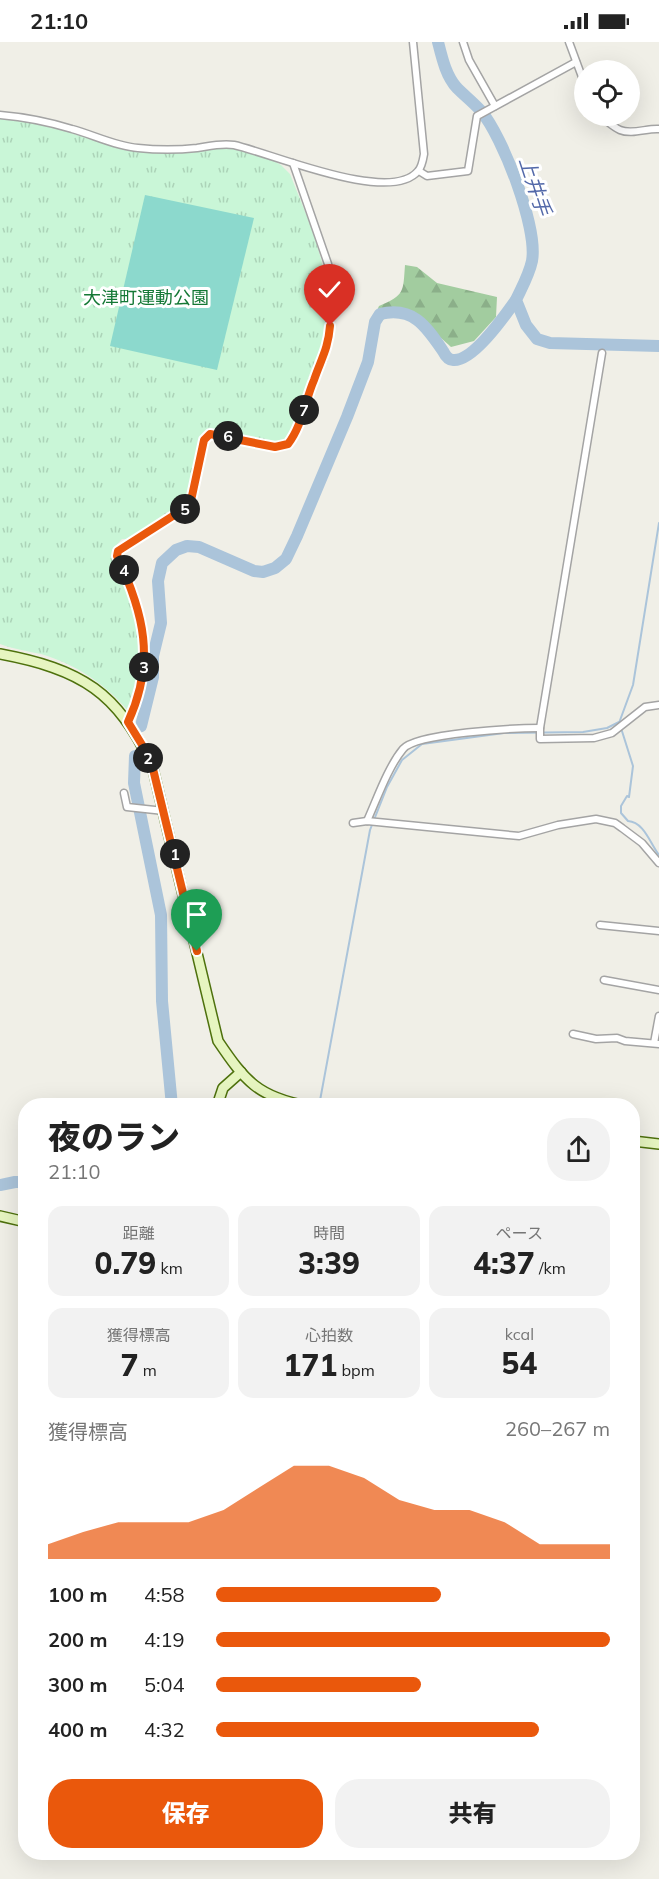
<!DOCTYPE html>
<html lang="ja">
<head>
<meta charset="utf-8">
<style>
  :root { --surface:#fff; --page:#f2f2f2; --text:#222; --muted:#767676; --accent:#ea580c }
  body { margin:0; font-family:Mulish,"Noto Sans JP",sans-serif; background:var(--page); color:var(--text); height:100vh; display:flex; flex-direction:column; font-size:22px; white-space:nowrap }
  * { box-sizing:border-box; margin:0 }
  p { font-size:20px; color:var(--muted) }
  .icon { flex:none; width:33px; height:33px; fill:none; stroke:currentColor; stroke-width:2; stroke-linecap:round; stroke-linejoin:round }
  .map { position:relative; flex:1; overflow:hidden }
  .sheet { position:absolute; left:18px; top:1056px; width:622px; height:762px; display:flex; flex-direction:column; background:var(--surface); border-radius:24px; box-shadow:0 6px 24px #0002 }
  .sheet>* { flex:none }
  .controls { position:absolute; left:574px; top:18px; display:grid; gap:12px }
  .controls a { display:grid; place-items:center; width:66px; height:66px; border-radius:50%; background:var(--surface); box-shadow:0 6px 24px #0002; font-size:30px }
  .pin { position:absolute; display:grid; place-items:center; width:51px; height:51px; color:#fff; margin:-62px -26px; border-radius:50% 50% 50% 0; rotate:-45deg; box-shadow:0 0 6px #0007 }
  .pin .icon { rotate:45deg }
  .km { position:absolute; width:30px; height:30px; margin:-15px; border-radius:50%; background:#222; color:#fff; font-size:16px; line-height:30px; text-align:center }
  .round { display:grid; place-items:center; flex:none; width:63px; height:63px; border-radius:24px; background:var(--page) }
  .head { display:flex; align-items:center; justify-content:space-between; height:102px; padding:0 30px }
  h1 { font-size:33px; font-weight:800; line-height:45px }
  .figures { display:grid; grid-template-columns:repeat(3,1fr); gap:9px; height:102px; padding:6px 30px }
  .figures div { display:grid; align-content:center; border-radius:15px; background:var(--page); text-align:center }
  .figures b { font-size:30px; font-weight:800 }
  .figures small { font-size:16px; font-weight:400 }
  .figures p { font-size:16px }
  .chart { height:168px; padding:12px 30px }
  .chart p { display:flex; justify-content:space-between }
  .chart svg { width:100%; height:108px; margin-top:6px; fill:var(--accent); opacity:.7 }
  .cta { display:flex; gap:12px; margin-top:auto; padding:12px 30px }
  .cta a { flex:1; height:69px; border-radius:24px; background:var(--accent); color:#fff; font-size:24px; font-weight:800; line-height:69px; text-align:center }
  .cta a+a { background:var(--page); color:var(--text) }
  ul { padding:0 30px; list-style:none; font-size:20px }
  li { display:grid; grid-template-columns:96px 72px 1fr; align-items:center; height:45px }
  li i { height:15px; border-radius:8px; background:var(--accent) }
  .status { display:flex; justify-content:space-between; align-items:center; height:42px; padding:0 30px; background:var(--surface); direction:ltr }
  .status svg { height:16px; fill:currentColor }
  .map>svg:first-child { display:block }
  .forest { fill:url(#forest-firs) }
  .park { fill:url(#park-tufts) }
  .pitch { fill:#8cd9cd }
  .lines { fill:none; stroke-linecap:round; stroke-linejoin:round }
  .stream { stroke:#abc4da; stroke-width:2 }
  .river { stroke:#abc4da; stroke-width:12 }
  .street-casing { stroke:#a4a4a4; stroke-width:9 }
  .secondary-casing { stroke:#4e710d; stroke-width:12 }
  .street { stroke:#fff; stroke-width:6 }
  .secondary { stroke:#e6f5c0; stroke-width:9 }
  .route-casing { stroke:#fff; stroke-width:12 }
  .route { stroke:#ea580c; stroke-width:8 }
  .labels { text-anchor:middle; stroke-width:6; stroke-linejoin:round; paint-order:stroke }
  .park-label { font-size:18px; fill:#147835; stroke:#fff }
  .water-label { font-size:20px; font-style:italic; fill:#5369a9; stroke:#fff }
</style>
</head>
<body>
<div class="status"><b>21:10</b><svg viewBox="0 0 49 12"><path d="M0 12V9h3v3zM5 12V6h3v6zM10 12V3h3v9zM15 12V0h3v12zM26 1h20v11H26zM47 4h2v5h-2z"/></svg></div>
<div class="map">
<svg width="659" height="1837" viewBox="0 0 659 1837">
  <defs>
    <pattern id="forest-firs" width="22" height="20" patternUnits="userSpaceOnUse" patternTransform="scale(1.5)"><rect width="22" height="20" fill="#a2cc9f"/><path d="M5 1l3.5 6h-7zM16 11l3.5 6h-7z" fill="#8baf89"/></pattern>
    <pattern id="park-tufts" width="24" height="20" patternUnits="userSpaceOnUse" patternTransform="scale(1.5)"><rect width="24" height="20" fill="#c9f6d7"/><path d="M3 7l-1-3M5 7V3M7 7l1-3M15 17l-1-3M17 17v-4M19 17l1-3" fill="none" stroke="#acd3b8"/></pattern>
  </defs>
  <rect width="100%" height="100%" fill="#f0efe7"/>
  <path class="forest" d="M 405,223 L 417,225 L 437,241 L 497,255 L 496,275 L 474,299 L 451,305 C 435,291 417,272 393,274 C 385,275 375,283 368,288 L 379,264 C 405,253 403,250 405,223 Z"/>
  <path class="park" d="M 0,76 L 11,76 L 58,87 L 129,109 L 197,109 L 220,104 L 233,105 L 262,112 L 281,123 L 290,132 C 311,185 334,233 327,291 C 324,315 311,337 303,360 C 298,374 295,397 279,402 L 215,389 L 207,389 L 203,395 C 199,411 192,456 181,466 C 166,480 145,488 128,497 L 122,497 L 112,508 C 135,558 152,617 129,670 C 106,642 75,622 41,612 C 27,609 13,607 0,602 Z"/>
  <path class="pitch" d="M 145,153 L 254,176 L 217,328 L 110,304 Z"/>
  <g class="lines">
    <g class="stream">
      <path d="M 619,681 L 633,643 L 659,481"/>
      <path d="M 621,686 L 633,724 L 629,755 L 627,754 L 621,764 L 621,771 L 628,779 C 644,780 650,801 659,813"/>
      <path d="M 319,1064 L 370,788 L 387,745 L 402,718 L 422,702 L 504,691 L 583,690 L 607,686 L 619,680"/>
    </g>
    <g class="river">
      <path d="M 438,0 C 442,16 446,34 457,46 C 465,54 474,61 481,69 C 503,95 538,186 532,219 C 529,233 522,245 516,258 L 526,283 L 537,297 L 550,301 L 659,304"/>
      <path d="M 141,684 L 153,635 L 153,614 L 161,581 L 158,539 L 162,521 L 176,508 L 187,504 L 199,505 L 254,529 L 263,530 L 275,526 L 286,517 L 297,494 L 347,375 L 368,320 L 375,280 L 380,272 C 413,264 426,284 443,309 C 445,313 448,318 453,318 C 473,320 506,272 516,258"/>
      <path d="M 135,714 L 134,741 L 161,873 L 162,959 L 172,1064"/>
      <path d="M 0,1143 L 15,1140 L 26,1140"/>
    </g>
    <g class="street-casing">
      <g id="street">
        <path d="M 463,0 L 469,18 L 495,64"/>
        <path d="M 569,0 L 585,43"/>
        <path d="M 0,73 C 24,75 49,80 72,87 C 94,93 115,104 138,106 C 157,108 178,108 197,106 C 210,104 221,101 234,103 C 271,111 390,163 418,129 C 422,125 423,118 424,112 L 413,0"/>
        <path d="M 600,74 C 606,78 613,85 620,88 C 632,93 647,86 659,87"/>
        <path d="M 419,129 L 427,134 L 468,129 L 477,74 L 576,20"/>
        <path d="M 602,311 L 540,686 L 540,697 L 594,696 L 612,691 L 645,665 L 659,663"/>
        <path d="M 128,680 C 157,620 144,571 117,514 L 118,509 L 187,465 L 192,454 L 204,398 L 210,392 L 275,405 L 288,403 L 297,387 L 314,335 L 323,318 L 329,297 L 331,236 L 328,222 L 293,121"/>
        <path d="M 124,751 L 127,765 L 164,769"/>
        <path d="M 367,779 C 377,757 388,725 403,707 C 416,691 516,686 540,686"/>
        <path d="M 353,781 L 367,779 L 519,794 L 558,783 L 596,777 L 615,781 L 622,786 L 642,801 L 659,821"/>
        <path d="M 600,883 L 659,889"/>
        <path d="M 604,938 L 659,948"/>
        <path d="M 573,992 L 596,997 L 617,996 L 625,999 L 659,1002"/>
        <path d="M 654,1001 L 659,974"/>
      </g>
    </g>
    <g class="secondary-casing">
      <g id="secondary">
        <path d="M 0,612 C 80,627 120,650 153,727 L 218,999 C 245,1039 258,1055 307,1064"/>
        <path d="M 217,1064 L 223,1046 L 241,1030"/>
        <path d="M 633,1099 L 659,1102"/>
        <path d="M 0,1174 L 26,1180"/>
      </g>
    </g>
    <use href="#street" class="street"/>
    <use href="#secondary" class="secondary"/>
  </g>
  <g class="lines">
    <g class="route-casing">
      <path id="route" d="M 197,909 L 153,727 L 144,706 L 128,680 C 156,620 144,571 117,514 L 118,509 L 187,465 L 192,454 L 204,398 L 210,392 L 275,405 L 288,402 C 302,384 305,359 314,338 C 321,317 328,308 330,284"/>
    </g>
    <use href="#route" class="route"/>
  </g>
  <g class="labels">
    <g class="park-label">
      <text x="146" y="262">大津町運動公園</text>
    </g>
    <g class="water-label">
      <text transform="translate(535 144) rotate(72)" y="7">上井手</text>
    </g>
  </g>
</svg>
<div class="controls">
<a><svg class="icon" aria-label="locate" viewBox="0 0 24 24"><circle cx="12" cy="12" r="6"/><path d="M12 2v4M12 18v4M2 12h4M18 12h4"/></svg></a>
</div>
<div class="pin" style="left:197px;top:909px;background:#1e9e55"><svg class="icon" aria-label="arrive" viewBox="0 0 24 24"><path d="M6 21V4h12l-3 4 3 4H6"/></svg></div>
<div class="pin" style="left:330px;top:284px;background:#d93025"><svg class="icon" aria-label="check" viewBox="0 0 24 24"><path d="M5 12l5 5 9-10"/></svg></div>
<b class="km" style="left:175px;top:812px">1</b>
<b class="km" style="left:148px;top:716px">2</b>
<b class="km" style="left:144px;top:625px">3</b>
<b class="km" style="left:124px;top:528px">4</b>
<b class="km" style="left:185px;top:467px">5</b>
<b class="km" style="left:228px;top:394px">6</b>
<b class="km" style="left:304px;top:368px">7</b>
<section class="sheet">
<div class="head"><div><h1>夜のラン</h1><p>21:10</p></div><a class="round"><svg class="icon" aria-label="share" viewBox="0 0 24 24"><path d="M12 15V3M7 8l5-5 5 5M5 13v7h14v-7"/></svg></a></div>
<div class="figures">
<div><p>距離</p><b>0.79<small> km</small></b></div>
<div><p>時間</p><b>3:39</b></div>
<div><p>ペース</p><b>4:37<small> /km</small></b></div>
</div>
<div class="figures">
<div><p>獲得標高</p><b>7<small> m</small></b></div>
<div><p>心拍数</p><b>171<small> bpm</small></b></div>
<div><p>kcal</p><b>54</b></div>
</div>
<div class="chart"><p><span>獲得標高</span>260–267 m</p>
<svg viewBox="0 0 160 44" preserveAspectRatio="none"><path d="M0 44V38L10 33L20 29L30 29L40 29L50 24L60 15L70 6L80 6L90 11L100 20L110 24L120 24L130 29L140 38L150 38L160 38V44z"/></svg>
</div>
<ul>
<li><b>100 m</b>4:58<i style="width:57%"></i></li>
<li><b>200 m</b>4:19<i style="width:100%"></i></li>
<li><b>300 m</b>5:04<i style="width:52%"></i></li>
<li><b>400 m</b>4:32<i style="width:82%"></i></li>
</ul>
<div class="cta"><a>保存</a><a>共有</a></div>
</section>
</div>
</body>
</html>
